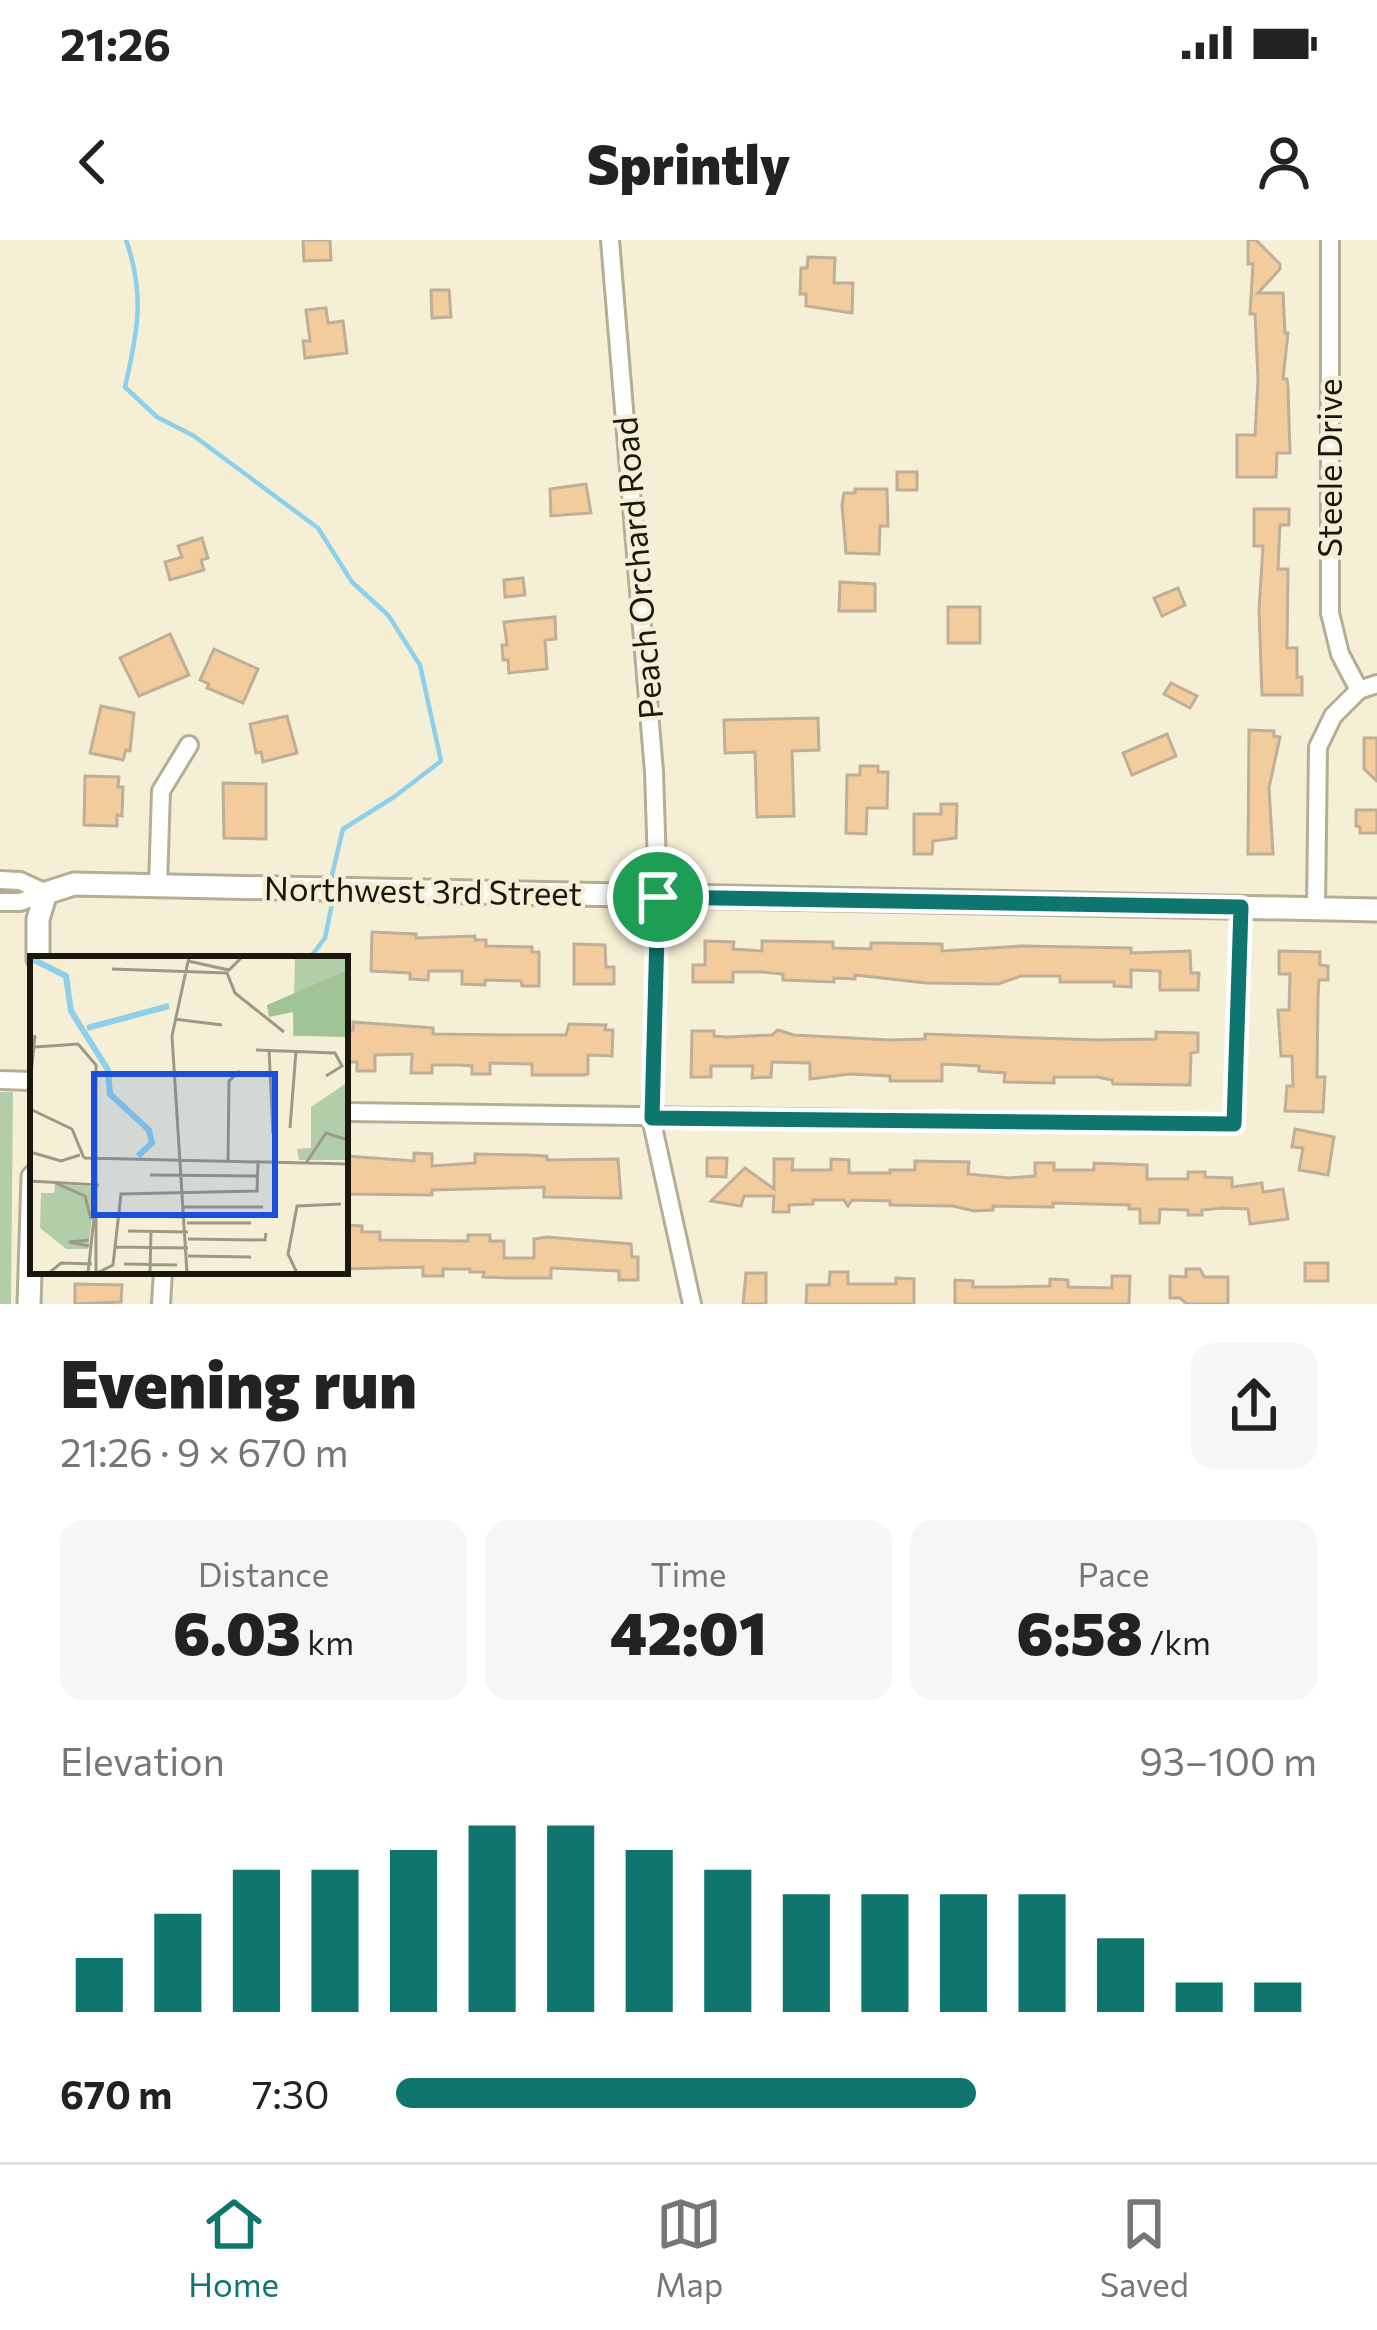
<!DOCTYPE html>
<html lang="en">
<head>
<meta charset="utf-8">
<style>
  :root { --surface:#fff; --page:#f6f6f6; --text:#222; --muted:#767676; --line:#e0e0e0; --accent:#0f766e }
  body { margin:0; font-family:Commissioner,sans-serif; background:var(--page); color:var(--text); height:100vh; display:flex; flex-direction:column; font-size:45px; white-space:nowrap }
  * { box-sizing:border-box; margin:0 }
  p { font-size:39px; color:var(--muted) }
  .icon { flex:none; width:66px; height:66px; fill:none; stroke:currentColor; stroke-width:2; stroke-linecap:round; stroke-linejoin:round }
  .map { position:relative; height:1064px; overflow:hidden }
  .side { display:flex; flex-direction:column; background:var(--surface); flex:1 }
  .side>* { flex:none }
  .pin { position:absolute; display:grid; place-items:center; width:102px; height:102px; color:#fff; margin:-51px; border:6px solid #fff; border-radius:50%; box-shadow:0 3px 12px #0007 }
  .round { display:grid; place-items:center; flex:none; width:126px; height:126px; border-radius:24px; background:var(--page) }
  .overview { display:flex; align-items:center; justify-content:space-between; height:204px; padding:0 60px }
  h1 { font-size:66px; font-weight:800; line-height:90px }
  .figures { display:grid; grid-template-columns:repeat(3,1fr); gap:18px; height:204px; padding:12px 60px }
  .figures div { display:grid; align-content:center; border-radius:24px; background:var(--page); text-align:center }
  .figures b { font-size:60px; font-weight:800 }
  .figures small { font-size:33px; font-weight:400 }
  .figures p { font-size:33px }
  .chart { height:336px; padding:24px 60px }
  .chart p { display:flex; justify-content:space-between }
  .chart svg { width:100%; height:216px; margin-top:12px; stroke:var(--accent); stroke-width:6 }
  ul { padding:0 60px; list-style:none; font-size:39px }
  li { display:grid; grid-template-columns:192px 144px 1fr; align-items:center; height:90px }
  li i { height:30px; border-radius:15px; background:var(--accent) }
  .status { display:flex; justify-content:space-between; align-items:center; height:84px; padding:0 60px; background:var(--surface); direction:ltr }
  .status svg { height:33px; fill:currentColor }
  header { display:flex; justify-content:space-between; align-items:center; height:156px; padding:0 60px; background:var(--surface); font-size:54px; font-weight:800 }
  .tabs { display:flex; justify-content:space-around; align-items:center; height:168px; border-top:3px solid var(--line); background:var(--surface); font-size:33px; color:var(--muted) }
  .tabs a { display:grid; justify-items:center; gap:6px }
  .tabs .active { color:var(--accent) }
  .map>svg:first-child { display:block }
  .green { fill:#b2cea8 }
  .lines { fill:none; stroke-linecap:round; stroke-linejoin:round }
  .stream { stroke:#8ecfea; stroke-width:4.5 }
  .building { fill:#f2cc9c; stroke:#bfae98; stroke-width:3 }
  .minor-casing { stroke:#b3ae94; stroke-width:22 }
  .tertiary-casing { stroke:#b3ae94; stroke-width:27 }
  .minor { stroke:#fff; stroke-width:16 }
  .tertiary { stroke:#fff; stroke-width:21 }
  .route-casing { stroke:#fff; stroke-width:24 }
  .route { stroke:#0f766e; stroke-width:15 }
  .labels { text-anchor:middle; stroke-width:9; stroke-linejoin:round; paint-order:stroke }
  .street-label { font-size:33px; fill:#19170e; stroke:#f5f0d5 }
  .inset-river { fill:none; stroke:#8ecfea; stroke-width:6 }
  .inset-road { fill:none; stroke:#9d9985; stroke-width:3 }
  .view { fill:#1d4ed8; fill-opacity:0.15; stroke:#1d4ed8; stroke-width:6 }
  .inset-edge { fill:none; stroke:#19170e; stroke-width:6 }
</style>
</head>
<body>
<div class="status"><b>21:26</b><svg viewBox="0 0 49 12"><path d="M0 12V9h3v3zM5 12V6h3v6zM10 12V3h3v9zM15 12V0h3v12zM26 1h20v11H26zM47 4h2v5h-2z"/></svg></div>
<header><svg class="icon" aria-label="back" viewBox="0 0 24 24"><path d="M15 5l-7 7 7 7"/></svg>Sprintly<svg class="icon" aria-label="person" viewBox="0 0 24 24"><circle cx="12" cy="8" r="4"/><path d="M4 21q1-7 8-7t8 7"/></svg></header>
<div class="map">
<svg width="1377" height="1064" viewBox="0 0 1377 1064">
  <rect width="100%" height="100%" fill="#f5f0d5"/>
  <path class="green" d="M 0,852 L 13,852 L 11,1064 L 0,1064 Z"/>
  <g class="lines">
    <g class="stream">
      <path d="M 126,0 C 145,54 138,91 125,147 L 157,177 L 194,196 L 318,288 L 352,342 L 388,375 L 420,425 L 441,521 L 394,557 L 343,589 L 332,635"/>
      <path d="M 309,719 L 325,698 L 332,664"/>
    </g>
  </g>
  <g class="building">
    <path d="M 303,0 L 330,0 L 331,20 L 304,21 Z"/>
    <path d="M 1248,0 L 1256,0 L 1280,24 L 1280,29 L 1258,53 L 1283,53 L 1285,93 L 1288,93 L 1283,139 L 1287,139 L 1288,147 L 1290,213 L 1277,213 L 1276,237 L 1237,237 L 1237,195 L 1255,195 L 1258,139 L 1255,74 L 1250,74 L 1253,24 L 1248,24 Z"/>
    <path d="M 808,17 L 835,18 L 834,43 L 853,43 L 852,73 L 806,66 L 806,54 L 800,54 L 801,28 L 807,28 Z"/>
    <path d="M 431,50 L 449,50 L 451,77 L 432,78 Z"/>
    <path d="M 326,68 L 328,83 L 343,81 L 347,113 L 305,118 L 303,101 L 310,101 L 306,70 Z"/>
    <rect x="897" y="232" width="20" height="18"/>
    <path d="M 586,244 L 591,273 L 551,276 L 550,249 Z"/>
    <path d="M 855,249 L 887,249 L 888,286 L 880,286 L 879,314 L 846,313 L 842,265 L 844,253 L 855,253 Z"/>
    <path d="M 1254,269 L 1289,269 L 1289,285 L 1280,285 L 1278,329 L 1288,329 L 1287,408 L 1297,408 L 1297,437 L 1302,437 L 1302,455 L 1262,455 L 1259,370 L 1263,306 L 1254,306 Z"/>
    <path d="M 202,298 L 208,318 L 201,320 L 204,330 L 170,340 L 165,322 L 182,317 L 178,306 Z"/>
    <path d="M 523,338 L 525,355 L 505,357 L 504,340 Z"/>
    <path d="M 840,342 L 875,344 L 875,371 L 839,371 Z"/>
    <path d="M 1178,348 L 1185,365 L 1162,376 L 1154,358 Z"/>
    <rect x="948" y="367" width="32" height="36"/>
    <path d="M 555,377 L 556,399 L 545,400 L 547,429 L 509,433 L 508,420 L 503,420 L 502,405 L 507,405 L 504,382 Z"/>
    <path d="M 170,394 L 189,435 L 139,456 L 120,418 Z"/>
    <path d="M 214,409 L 258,429 L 243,463 L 207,448 L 209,444 L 200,440 Z"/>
    <path d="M 1171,443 L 1197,456 L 1190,468 L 1164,454 Z"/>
    <path d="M 101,466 L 134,473 L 130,511 L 126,510 L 123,520 L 90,513 Z"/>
    <path d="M 287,476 L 297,513 L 263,522 L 261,512 L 256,513 L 250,484 Z"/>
    <path d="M 818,478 L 819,510 L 792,511 L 794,576 L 757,577 L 755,512 L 725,513 L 724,480 Z"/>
    <path d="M 1249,490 L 1274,491 L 1274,496 L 1280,497 L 1269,548 L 1273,614 L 1248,614 Z"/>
    <path d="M 1167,494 L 1176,516 L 1132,535 L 1123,513 Z"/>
    <path d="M 1364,498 L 1377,498 L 1377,541 L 1364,529 Z"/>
    <path d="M 860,526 L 878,526 L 878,532 L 888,532 L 887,568 L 867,568 L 866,594 L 846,593 L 847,535 L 860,535 Z"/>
    <path d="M 85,536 L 119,537 L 118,547 L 123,547 L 122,576 L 117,575 L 117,586 L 84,585 Z"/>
    <path d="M 223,543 L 266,544 L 266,599 L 224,598 Z"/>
    <path d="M 941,564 L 957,564 L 956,598 L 933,601 L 932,614 L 914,614 L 914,574 L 941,574 Z"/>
    <path d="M 1356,570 L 1377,570 L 1377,593 L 1360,593 L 1360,587 L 1356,586 Z"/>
    <path d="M 372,692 L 416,694 L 416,698 L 475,696 L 475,700 L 486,700 L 486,706 L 532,707 L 532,712 L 539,712 L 539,746 L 522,746 L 521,741 L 485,740 L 485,745 L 462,744 L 462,731 L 429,731 L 428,740 L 410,739 L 410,733 L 371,731 Z"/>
    <path d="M 705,701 L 734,702 L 733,709 L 762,711 L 762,701 L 833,702 L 833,708 L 871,709 L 871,703 L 887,703 L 942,704 L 942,711 L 1021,706 L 1131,708 L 1131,713 L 1190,711 L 1191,733 L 1199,733 L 1198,750 L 1160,750 L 1160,731 L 1131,730 L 1131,747 L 1114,746 L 1114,742 L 1060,742 L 1060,736 L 1021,736 L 998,744 L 926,743 L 855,735 L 855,739 L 834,738 L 834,742 L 783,740 L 783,734 L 761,732 L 733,732 L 733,742 L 693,742 L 693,725 L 705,725 Z"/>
    <path d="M 574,704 L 605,705 L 606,727 L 614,727 L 614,744 L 574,744 Z"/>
    <path d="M 1279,711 L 1320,712 L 1320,725 L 1328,726 L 1328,740 L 1319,740 L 1318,757 L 1317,837 L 1325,837 L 1323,872 L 1285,871 L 1287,846 L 1293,846 L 1292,816 L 1281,816 L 1278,770 L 1289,770 L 1290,734 L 1279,734 Z"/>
    <path d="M 353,782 L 433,788 L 433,794 L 511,795 L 566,795 L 569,784 L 606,785 L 605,790 L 613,790 L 612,816 L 588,815 L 588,834 L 584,835 L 532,835 L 532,824 L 490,823 L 490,834 L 472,834 L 472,826 L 459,825 L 432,825 L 432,833 L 411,833 L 412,814 L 375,815 L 375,831 L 357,831 L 357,822 L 345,822 L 345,790 L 353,790 Z"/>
    <path d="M 778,790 L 794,795 L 890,800 L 925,799 L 925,794 L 1097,800 L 1156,799 L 1156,792 L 1198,793 L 1198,812 L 1191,813 L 1190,845 L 1113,844 L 1112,840 L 1097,837 L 1054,837 L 1054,843 L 1004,842 L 1005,833 L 979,831 L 979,826 L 942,824 L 942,841 L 890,841 L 890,836 L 850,834 L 810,839 L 810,823 L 772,822 L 771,837 L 752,838 L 753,826 L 711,826 L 711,837 L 691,837 L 692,791 L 714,791 L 714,796 L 727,797 L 772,795 Z"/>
    <path d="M 1295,889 L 1334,897 L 1328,935 L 1299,930 L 1303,908 L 1292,907 Z"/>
    <path d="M 414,913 L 432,914 L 432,926 L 475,923 L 475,914 L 527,915 L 547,916 L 547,920 L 618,919 L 621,958 L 544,957 L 544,947 L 432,950 L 432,955 L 349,954 L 345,916 L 414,921 Z"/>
    <path d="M 707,918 L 727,918 L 726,937 L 707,936 Z"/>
    <path d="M 774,919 L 793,919 L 792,930 L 831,930 L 831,919 L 849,920 L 849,933 L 890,933 L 890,930 L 915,930 L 915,921 L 969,922 L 968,934 L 1009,938 L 1035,936 L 1035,923 L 1054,923 L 1054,930 L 1094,930 L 1094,923 L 1147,925 L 1147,939 L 1188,939 L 1188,932 L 1205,932 L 1205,937 L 1232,938 L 1232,947 L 1262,943 L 1263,952 L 1283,949 L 1288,979 L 1250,984 L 1248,969 L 1222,968 L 1202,970 L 1202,975 L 1188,975 L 1188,970 L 1160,969 L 1159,983 L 1140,983 L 1140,969 L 1129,969 L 1129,965 L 1053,963 L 1053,967 L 993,966 L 993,970 L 974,971 L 953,966 L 890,965 L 890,961 L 852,960 L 848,966 L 844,960 L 813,960 L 813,964 L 789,965 L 789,972 L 773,972 L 774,956 L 744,956 L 741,966 L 711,961 L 745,928 L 774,949 Z"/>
    <path d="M 345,985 L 362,986 L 362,992 L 380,992 L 380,1000 L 468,1001 L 468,995 L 490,995 L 490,1001 L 504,1001 L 504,1018 L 534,1018 L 534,999 L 547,997 L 631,1004 L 632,1017 L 638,1017 L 638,1040 L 619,1040 L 619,1031 L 551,1028 L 551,1038 L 512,1038 L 483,1037 L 484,1032 L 470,1032 L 470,1029 L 443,1029 L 443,1036 L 423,1036 L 423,1027 L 345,1029 Z"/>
    <rect x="1305" y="1023" width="23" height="18"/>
    <path d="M 1186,1029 L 1200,1029 L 1204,1037 L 1228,1037 L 1228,1064 L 1187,1064 L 1180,1058 L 1170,1058 L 1170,1036 L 1186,1037 Z"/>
    <path d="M 830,1032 L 848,1032 L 848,1044 L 896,1044 L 896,1038 L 914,1039 L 914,1064 L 806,1064 L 807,1045 L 829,1045 Z"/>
    <path d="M 746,1033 L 766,1033 L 766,1064 L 743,1064 Z"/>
    <path d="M 1112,1036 L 1130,1036 L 1129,1064 L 955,1064 L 955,1040 L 973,1041 L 973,1047 L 1008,1047 L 1050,1046 L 1050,1039 L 1068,1040 L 1068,1047 L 1112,1048 Z"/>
    <path d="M 75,1044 L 122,1045 L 121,1062 L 75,1064 Z"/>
  </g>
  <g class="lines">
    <g class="minor-casing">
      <g id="minor">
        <path d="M 610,0 L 654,532 L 658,657 L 651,878 L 692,1064"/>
        <path d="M 1330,0 L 1330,373 L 1340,414 L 1359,450"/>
        <path d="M 0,640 L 20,641 L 46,653"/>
        <path d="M 158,645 L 161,551 L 189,505"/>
        <path d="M 0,662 L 20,662 L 46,653"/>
        <path d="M 1316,668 L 1318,507 L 1333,476 L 1359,450 L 1377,444"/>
        <path d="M 0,840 L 33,841"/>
        <path d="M 345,872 L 1234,884 L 1241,667"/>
        <path d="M 161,1064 L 163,1031"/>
      </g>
    </g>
    <g class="tertiary-casing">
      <g id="tertiary">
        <path d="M 38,719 L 38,679 L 46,653 L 74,644 L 1377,670"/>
        <path d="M 29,1064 L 33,937"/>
      </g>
    </g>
    <use href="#minor" class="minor"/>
    <use href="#tertiary" class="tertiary"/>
  </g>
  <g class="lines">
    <g class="route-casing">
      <path id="route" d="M 658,657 L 1241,667 L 1234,884 L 652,878 Z"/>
    </g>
    <use href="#route" class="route"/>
  </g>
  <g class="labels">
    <g class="street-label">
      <text transform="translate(1330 228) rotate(-90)" y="12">Steele Drive</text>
      <text transform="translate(638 328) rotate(-95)" y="12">Peach Orchard Road</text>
      <text transform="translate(423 651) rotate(1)" y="12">Northwest 3rd Street</text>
    </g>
  </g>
  <g transform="translate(30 716)">
    <rect width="318" height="318" fill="#f5f0d5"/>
    <path d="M 265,1 L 318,1 L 318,81 L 263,80 ZM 318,126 L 318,204 L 269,204 L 267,193 L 281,192 L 281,151 ZM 25,228 L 66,231 L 58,293 L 36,293 L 10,272 L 11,237 L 24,237 Z" fill="#b2cea8"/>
    <path d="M 318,14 L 318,81 L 264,79 L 263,56 L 239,61 L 237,49 Z" fill="#a1c495"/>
    <path class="inset-river" d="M 0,2 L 36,20 L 41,55 L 78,114 L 80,138 L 119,174 L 122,187 L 108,200M 57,72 L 139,50"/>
    <path class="inset-road" d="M 158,5 L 199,14 L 212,1M 82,13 L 197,17 L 205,37 L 254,76M 144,63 L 192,69M 5,91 L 48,88 L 66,109 L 66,317M 226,94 L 305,97 L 312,110 L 296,120M 239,94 L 243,178M 0,129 L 5,79M 0,153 L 42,173 L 54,202M 260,172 L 266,95M 0,196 L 31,205 L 50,199M 54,202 L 318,208M 198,205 L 199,125 L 210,115M 276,207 L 296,177 L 318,184M 120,219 L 227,220M 0,225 L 69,229M 23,226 L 55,240 L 61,263M 153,251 L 233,251M 85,259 L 155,261M 157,267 L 221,267M 98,275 L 158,276M 158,283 L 235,284 L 236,277M 59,290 L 39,286 L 59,284M 85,291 L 158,292M 158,300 L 221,301M 94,308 L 147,309M 19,317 L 31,307 L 62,308M 58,317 L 64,262M 67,317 L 83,309 L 91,238 L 227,235 L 228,206M 120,317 L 121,275M 157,317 L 142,80 L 159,1M 267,317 L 258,298 L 267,250 L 311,248"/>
    <path class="view" d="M 64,118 L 245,118 L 245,259 L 64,259 Z"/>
    <rect width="318" height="318" class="inset-edge"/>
  </g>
</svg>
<div class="pin" style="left:658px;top:657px;background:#1e9e55"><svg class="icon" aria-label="arrive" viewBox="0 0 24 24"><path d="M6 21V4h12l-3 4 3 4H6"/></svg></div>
</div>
<section class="side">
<div class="overview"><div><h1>Evening run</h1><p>21:26 · 9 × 670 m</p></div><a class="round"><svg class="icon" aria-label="share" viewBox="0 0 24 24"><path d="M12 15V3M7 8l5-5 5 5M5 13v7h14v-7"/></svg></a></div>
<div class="figures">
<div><p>Distance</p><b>6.03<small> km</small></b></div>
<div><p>Time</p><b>42:01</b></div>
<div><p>Pace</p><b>6:58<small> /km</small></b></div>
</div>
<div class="chart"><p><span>Elevation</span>93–100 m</p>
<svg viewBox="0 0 160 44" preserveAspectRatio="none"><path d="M5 44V33M15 44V24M25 44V15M35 44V15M45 44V11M55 44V6M65 44V6M75 44V11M85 44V15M95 44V20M105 44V20M115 44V20M125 44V20M135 44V29M145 44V38M155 44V38"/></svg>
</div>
<ul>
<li><b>670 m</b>7:30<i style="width:63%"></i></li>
</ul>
</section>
<nav class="tabs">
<a class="active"><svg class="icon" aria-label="home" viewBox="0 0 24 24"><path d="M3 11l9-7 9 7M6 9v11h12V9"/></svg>Home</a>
<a><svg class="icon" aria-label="map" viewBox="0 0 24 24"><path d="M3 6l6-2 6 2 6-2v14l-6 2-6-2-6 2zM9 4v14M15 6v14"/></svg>Map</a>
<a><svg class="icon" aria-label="saved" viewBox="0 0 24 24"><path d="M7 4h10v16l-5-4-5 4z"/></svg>Saved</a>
</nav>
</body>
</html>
